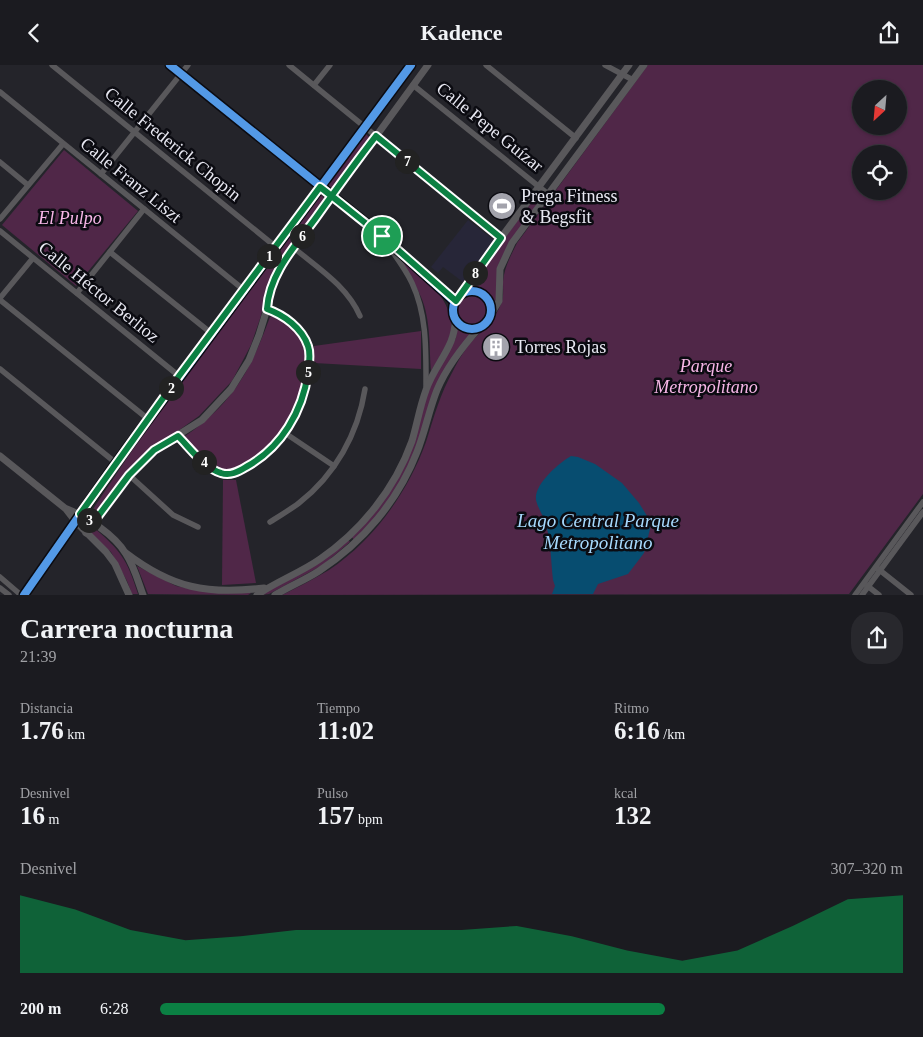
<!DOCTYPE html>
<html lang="es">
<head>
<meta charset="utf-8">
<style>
  :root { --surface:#1b1b20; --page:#28282d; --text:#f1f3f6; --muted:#a0a1a5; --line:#39393e; --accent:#0b8043 }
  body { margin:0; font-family:"Times New Roman",serif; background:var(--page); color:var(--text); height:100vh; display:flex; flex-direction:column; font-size:19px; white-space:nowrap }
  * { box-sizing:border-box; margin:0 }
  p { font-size:16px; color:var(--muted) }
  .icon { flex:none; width:28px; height:28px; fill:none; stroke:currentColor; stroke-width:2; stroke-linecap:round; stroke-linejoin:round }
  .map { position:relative; height:530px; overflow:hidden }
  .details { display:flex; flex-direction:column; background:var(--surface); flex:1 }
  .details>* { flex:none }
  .needle { width:32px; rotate:206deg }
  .buttons { position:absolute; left:852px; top:15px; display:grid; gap:10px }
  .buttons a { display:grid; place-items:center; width:55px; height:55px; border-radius:50%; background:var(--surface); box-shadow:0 1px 4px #0004,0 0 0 1px var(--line); font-size:25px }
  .pin { position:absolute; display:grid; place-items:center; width:42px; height:42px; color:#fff; margin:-21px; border:2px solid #fff; border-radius:50%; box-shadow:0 1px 5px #0007 }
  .km { position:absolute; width:25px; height:25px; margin:-12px; border-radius:50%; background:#222; color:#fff; font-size:14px; line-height:25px; text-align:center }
  .round { display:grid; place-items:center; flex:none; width:52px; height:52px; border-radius:20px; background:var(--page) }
  .summary { display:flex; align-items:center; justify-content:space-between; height:85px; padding:0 20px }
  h1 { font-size:28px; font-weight:600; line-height:38px }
  .figures { display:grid; grid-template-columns:repeat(3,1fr); gap:8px; height:85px; padding:5px 20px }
  .figures div { display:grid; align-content:center }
  .figures b { font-size:25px; font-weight:600 }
  .figures small { font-size:14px; font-weight:400 }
  .figures p { font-size:14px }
  .chart { height:140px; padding:10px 20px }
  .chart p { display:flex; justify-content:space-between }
  .chart svg { width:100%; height:90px; margin-top:5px; fill:var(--accent); opacity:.7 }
  ul { padding:0 20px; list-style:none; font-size:16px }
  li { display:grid; grid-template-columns:80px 60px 1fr; align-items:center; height:38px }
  li i { height:12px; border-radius:6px; background:var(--accent) }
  header { display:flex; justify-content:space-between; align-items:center; height:65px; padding:0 20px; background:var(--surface); font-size:22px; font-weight:600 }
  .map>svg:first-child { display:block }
  .built { fill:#272638 }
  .green { fill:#502748; fill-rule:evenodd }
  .water { fill:#074d70 }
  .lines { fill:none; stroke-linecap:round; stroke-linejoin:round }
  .minor { stroke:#59585b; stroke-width:5.5 }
  .tertiary { stroke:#59585b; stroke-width:7 }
  .cycleway-casing { stroke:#0b0b11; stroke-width:11 }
  .cycleway { stroke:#5399e6; stroke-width:8 }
  .route-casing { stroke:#fff; stroke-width:10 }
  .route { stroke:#0b8043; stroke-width:6 }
  .labels { text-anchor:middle; stroke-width:5; stroke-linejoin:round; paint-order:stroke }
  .street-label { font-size:18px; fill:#e8e8f2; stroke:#0b0b11 }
  .poi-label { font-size:18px; fill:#e8e8f2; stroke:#0b0b11; text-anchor:start }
  .park-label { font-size:18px; font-style:italic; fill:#f7b6e7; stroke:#0b0b11 }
  .water-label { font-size:19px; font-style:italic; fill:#a6d9fd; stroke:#0b0b11 }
</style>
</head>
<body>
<header><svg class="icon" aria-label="back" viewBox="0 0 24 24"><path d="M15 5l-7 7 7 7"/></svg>Kadence<svg class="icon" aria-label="share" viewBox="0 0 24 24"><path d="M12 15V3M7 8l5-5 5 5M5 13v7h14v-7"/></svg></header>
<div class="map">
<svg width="923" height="530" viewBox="0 0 923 530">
  <rect width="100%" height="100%" fill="#24242a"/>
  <path class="built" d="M 468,155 L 494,175 L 463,217 L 443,202 L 438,208 L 431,202 Z"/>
  <g class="green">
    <path d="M 648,0 L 923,0 L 923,429 L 849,529 L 282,530 C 298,522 314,514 329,505 C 374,475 408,427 426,377 C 434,352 440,329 453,306 C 459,294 466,282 476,272 C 486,261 495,254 501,239 C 504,231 503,225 503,217 C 504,203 511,190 517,178 ZM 861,24 L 899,24 L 899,61 L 861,61 ZM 861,89 L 899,89 L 899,126 L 861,126 Z"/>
    <path d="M 364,67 L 370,73 L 333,124 L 326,118 Z"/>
    <path d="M 64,85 L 138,146 L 76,221 L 2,160 Z"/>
    <path d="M 540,125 L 544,129 L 499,198 L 498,228 L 494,240 L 487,229 L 477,223 L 467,225 Z"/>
    <path d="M 320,129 L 325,134 L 289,184 L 268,220 L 261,251 L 251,280 L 232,316 L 199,351 L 144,390 L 124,409 L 93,452 L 89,450 L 157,348 Z"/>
    <path d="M 395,188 C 419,208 459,235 450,272 C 447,283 437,296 431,306 C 429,282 431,255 421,232 C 414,216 405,202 395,188 Z"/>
    <circle cx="472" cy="245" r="15"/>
    <path d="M 273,250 C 287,256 299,268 304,282 C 311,303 296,345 284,362 C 276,374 266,383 255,392 C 246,399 236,406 224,405 C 212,403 195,383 186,374 L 185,371 C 233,338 250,306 270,252 Z"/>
    <path d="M 457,260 L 464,266 L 473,267 L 443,310 L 406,408 L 389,438 L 355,476 L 351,471 L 400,406 L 428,324 L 456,273 Z"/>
    <path d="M 421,266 L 421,304 L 314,298 L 314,281 Z"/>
    <path d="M 223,415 L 236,415 L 256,518 L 222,520 Z"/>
    <path d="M 93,462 C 121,486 127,494 138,529 L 132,529 L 127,516 L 111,487 L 89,468 Z"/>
    <path d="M 348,475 L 350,477 L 323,500 L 269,529 L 260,530 Z"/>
    <path d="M 137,501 L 176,521 L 196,525 L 251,528 L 248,530 L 148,529 Z"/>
  </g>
  <path class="water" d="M 571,391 L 578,392 L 595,399 L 622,418 L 639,438 L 649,454 L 650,464 L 644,488 L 628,509 L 598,519 L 593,529 L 552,529 L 555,521 L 553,515 C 551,497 551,477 546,460 C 544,451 538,444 536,435 C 534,419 559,398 571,391 Z"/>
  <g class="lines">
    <g class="minor">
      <path d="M 52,0 L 276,182"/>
      <path d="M 289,0 L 501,173"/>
      <path d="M 486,0 L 576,73"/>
      <path d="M 605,0 L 633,15"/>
      <path d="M 314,20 L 330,0"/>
      <path d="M 413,20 L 548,129"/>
      <path d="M 0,27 L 244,225"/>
      <path d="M 0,97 L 28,120"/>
      <path d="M 101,109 L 188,0"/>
      <path d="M 0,154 L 63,79"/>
      <path d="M 0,166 L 179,311"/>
      <path d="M 384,175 C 394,189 405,203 412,218 C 427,250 426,285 426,321"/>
      <path d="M 294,183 C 318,203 347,221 360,251"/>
      <path d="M 110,187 L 211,268"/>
      <path d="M 77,228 L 144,144"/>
      <path d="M 0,233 L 33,193"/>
      <path d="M 0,235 L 148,354"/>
      <path d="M 0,304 L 116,398"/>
      <path d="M 285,368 L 334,401"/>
      <path d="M 178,371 C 190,383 204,403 221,408 C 230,411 238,407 246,402 C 281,383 303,346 308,307 C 309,299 311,289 308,281 C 302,263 284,250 267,244"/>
      <path d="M 129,410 L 173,450 L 198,462"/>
      <path d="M 270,457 C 279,451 290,445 299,438 C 335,410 358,369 365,324"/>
      <path d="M 877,503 L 911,530"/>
      <path d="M 0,512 L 21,530"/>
      <path d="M 865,519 L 879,530"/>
      <path d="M 0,523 L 9,530"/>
      <path d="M 24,530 L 76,457"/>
      <path d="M 855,530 L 923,437"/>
      <path d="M 862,530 L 923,447"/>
    </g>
    <g class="tertiary">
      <path d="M 170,0 L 382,171 L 455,237"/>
      <circle cx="472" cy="245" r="19"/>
      <path d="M 461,229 L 472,212 L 629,0"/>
      <path d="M 490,251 L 499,236 L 500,204 L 512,178 L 644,0"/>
      <path d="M 0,391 L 66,444 L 76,457 L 106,487 L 115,499 L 129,530"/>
      <path d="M 67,444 C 87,452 115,470 126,489 C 134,501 138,516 143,530"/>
      <path d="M 76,457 L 116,398 L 211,268 L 411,0"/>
      <path d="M 86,468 L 129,410 L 154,385 L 202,355 L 231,324 L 249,295 L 259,270 L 267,244 L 268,232 L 280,203 L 428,0"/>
      <path d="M 126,488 C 172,523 207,530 264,523"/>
      <path d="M 257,530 C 277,516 300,508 320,494 C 361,466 395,424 412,376 C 417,359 420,341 426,325 C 435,298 457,281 455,252"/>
      <path d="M 275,530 C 290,521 305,515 319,506 C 363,477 398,436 417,387 C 425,367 429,345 437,325 C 447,301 463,281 480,262"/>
    </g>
    <g class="cycleway-casing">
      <g id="cycleway">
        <path d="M 170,0 L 382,171 L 455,237"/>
        <circle cx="472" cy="245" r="19"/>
        <path d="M 24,530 L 116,398 L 411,0"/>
      </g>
    </g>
    <use href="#cycleway" class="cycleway"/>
  </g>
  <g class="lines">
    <g class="route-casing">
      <path id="route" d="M 382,171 C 361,155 341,138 320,122 L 179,311 L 80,449 L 93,458 L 129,410 L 154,385 L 178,371 C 190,383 204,403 221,408 C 230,411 238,407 246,402 C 281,383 303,346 308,307 C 309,299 311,289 308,281 C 302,263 284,250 267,244 C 269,209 295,181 315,154 C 335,126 355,98 376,71 L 501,173 L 456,236 L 382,171"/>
    </g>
    <use href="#route" class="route"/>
  </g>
  <defs>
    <g id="stadium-disc" transform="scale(1.4375)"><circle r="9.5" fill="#a3a3ac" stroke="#0b0b11"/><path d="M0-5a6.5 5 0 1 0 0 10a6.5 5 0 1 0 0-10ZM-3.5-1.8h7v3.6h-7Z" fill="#fff"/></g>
    <g id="building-disc" transform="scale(1.4375)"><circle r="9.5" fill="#a3a3ac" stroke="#0b0b11"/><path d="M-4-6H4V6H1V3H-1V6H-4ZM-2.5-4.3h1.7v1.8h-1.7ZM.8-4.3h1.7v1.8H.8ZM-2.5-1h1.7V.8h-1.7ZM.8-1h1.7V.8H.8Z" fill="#fff"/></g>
  </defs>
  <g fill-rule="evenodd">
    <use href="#stadium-disc" x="502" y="141"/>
    <use href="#building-disc" x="496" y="282"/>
  </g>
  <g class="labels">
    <g class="street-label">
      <text transform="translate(490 62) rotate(39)" y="6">Calle Pepe Guízar</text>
      <text transform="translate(173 79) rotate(39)" y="6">Calle Frederick Chopin</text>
      <text transform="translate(131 115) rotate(39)" y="6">Calle Franz Liszt</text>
      <text transform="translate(99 227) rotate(39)" y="6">Calle Héctor Berlioz</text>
    </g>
    <g class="poi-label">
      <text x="521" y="137">Prega Fitness<tspan x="521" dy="21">&amp; Begsfit</tspan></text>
      <text x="515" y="288">Torres Rojas</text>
    </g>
    <g class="park-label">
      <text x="70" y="159">El Pulpo</text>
      <text x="706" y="307">Parque<tspan x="706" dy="21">Metropolitano</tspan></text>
    </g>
    <g class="water-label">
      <text x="598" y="462">Lago Central Parque<tspan x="598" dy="22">Metropolitano</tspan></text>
    </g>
  </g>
</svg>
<div class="buttons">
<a><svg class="needle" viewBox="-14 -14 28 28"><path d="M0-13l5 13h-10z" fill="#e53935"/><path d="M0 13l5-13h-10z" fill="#a0a1a5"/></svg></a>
<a><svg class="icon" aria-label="locate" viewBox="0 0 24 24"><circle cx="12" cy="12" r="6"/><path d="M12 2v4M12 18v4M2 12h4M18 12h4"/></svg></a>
</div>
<div class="pin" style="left:382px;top:171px;background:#1e9e55"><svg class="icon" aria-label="arrive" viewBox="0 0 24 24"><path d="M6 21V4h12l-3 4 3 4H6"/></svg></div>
<b class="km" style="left:269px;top:191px">1</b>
<b class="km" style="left:171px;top:323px">2</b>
<b class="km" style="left:89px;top:455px">3</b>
<b class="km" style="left:204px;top:397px">4</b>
<b class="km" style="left:308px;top:307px">5</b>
<b class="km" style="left:302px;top:171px">6</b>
<b class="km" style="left:407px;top:96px">7</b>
<b class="km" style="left:475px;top:208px">8</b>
</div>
<section class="details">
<div class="summary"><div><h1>Carrera nocturna</h1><p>21:39</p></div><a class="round"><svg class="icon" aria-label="share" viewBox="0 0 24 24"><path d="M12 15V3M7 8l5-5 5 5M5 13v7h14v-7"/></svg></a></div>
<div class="figures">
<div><p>Distancia</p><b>1.76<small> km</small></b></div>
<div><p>Tiempo</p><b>11:02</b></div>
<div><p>Ritmo</p><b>6:16<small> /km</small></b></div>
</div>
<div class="figures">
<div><p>Desnivel</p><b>16<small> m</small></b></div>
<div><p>Pulso</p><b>157<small> bpm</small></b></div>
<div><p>kcal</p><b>132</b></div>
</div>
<div class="chart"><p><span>Desnivel</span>307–320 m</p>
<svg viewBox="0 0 160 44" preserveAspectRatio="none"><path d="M0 44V6L10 13L20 23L30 28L40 26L50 23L60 23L70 23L80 23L90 21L100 26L110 33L120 38L130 33L140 21L150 8L160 6V44z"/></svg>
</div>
<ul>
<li><b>200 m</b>6:28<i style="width:68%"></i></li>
</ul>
</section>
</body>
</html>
